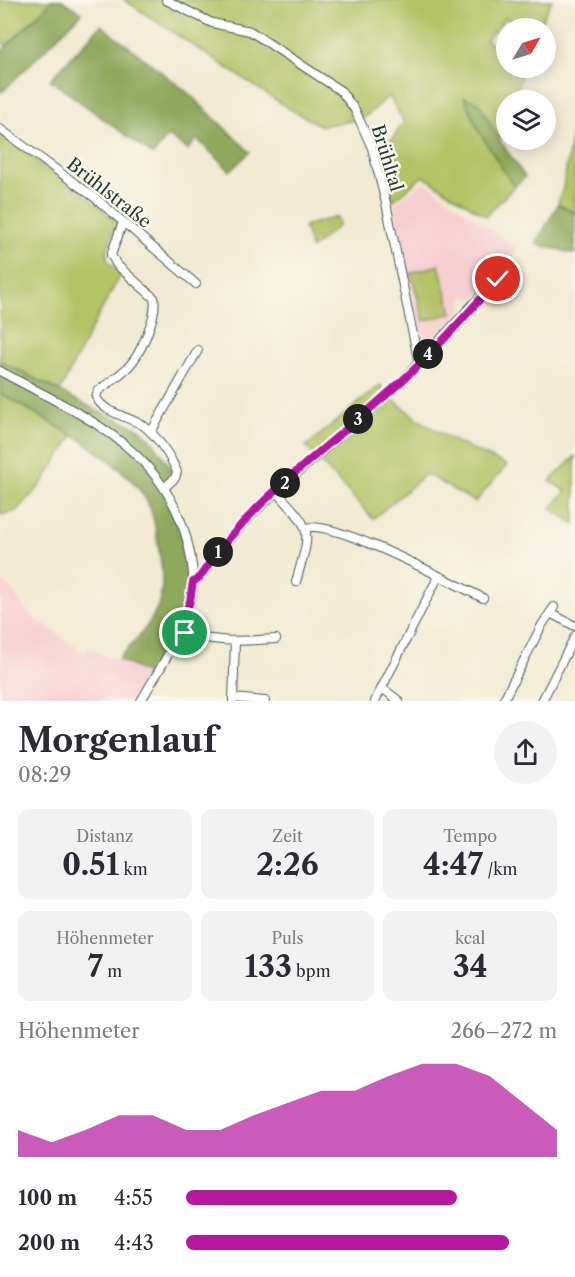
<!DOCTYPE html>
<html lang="de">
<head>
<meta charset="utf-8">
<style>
  :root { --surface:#fff; --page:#f2f2f3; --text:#2b2b33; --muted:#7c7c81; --accent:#b5179e }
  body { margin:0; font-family:"Libre Caslon Text",serif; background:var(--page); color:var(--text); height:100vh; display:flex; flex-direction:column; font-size:22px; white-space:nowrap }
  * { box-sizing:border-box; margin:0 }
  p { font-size:20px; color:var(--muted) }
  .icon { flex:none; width:33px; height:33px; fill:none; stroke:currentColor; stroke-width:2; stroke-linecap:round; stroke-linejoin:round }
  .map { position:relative; height:701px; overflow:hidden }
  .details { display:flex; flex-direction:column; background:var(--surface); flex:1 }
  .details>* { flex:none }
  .needle { width:39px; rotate:52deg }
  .buttons { position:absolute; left:496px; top:18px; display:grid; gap:12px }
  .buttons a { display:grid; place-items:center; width:60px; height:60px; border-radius:50%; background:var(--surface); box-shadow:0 3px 15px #0003; font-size:30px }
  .pin { position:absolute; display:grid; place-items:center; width:51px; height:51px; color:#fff; margin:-26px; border:3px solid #fff; border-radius:50%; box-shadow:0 2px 6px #0007 }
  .km { position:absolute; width:30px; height:30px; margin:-15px; border-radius:50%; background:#222; color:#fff; font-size:16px; line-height:30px; text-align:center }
  .round { display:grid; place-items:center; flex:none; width:63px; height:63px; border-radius:32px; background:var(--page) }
  .headline { display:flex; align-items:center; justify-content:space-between; height:102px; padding:0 18px }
  h1 { font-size:33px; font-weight:700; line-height:45px }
  .stats { display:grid; grid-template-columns:repeat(3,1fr); gap:9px; height:102px; padding:6px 18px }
  .stats div { display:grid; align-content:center; border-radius:12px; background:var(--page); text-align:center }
  .stats b { font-size:30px; font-weight:700 }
  .stats small { font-size:16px; font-weight:400 }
  .stats p { font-size:16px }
  .chart { height:168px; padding:12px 18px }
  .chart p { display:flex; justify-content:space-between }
  .chart svg { width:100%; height:108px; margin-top:6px; fill:var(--accent); opacity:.7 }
  ul { padding:0 18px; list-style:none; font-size:20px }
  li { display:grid; grid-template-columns:96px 72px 1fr; align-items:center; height:45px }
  li i { height:15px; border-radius:8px; background:var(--accent) }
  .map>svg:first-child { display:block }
  .built { fill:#f7cfd1 }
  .green { fill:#b3c366; stroke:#69804d; stroke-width:1.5 }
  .forest { fill:#8ea95b; stroke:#567348; stroke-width:1.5 }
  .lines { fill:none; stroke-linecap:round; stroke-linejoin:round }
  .stream { stroke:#53c0ca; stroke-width:2 }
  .street-casing { stroke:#3f574c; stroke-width:10 }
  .street { stroke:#fff; stroke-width:8 }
  .route-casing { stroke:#fff; stroke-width:12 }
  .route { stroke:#b5179e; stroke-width:8 }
  .labels { text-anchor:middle; stroke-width:5; stroke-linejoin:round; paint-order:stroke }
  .street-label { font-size:18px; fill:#1f3d34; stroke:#fbf7ec }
</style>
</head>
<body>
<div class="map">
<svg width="575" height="701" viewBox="0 0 575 701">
  <rect width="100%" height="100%" fill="#fbf7ec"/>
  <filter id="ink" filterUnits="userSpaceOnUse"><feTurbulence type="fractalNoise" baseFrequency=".0167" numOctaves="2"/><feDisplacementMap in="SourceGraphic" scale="12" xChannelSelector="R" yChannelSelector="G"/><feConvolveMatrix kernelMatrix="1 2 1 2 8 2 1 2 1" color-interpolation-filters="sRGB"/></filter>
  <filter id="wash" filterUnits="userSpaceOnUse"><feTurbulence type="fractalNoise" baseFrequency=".008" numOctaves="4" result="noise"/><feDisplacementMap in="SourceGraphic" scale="24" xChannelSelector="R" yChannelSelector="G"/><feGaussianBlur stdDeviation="1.35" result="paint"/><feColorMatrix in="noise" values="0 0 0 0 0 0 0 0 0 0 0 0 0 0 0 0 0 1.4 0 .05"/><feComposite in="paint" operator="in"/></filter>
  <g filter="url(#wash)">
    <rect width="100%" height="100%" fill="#f2ead2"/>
    <g class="built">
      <path d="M 424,181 L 518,250 L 475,299 L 463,297 L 460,312 L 432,341 L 420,335 L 394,204 Z"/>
      <path d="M 0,581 L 8,585 L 31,616 L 84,652 L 89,649 L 113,659 L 118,659 L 149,675 L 135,701 L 0,701 Z"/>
    </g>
    <g class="green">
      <path d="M 0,0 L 53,0 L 6,46 L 0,40 Z"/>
      <path d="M 124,0 L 552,0 L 538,28 L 522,28 L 505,18 L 486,40 L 507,55 L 507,68 L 524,68 L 513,100 L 507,100 L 507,117 L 499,139 L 478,102 L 478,130 L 514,187 L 486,216 L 423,176 L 394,200 L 380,156 L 404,122 L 389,96 L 366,116 L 356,120 L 321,126 L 288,108 Z"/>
      <path d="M 575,116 L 575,213 L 558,204 L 563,188 Z"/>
      <path d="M 0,134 L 92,200 L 117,222 L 107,251 L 107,260 L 121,274 L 87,337 L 60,391 L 0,361 Z"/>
      <path d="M 337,217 L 339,225 L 311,249 L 304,226 Z"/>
      <path d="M 439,265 L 452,313 L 424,321 L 411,273 Z"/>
      <path d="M 380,385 C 412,423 462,446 507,465 L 475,502 L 426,474 L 373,519 L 306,446 Z"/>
      <path d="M 0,393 L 73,436 L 40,486 L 16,511 L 0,515 Z"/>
      <path d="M 575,456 L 575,524 L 551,508 L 566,491 L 550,481 Z"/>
    </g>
    <g class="forest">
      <path d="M 53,0 L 62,0 L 82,13 L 2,92 L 0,90 L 0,53 Z"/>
      <path d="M 101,25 L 186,91 L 250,152 L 230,171 L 197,139 L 188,150 L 168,136 L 153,155 L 50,80 Z"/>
      <path d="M 464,97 L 478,102 L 499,139 L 525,177 L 514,187 L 478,130 Z"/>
      <path d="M 558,204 L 575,213 L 575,254 L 536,244 Z"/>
      <path d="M 0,361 L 98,411 L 138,428 L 151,439 L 173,471 L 158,487 L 163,493 C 184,537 199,573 179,622 C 171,640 159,658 149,675 L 118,659 C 154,621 169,606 159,550 C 156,534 155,516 147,501 C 121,456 45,419 0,393 Z"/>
    </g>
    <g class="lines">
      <path class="stream" d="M 342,444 L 394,397"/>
    </g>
  </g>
  <g filter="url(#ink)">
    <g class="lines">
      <g class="street-casing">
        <g id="street">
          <path d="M 166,0 L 212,23 L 250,31 L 341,91 L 355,110 L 372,148 L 386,203 L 419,364"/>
          <path d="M 0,129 L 94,197 L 196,284"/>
          <path d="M 123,222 L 111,255 L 117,265 L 154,298 C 158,314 140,356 128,367 C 119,376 108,383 98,391 L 96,397 C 103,413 130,417 144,426 C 157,436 171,457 177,472 L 175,478 L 164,488"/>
          <path d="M 0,371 C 78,414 162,445 187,540 C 192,560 196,582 190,603 C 181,638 159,669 141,701"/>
          <path d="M 151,432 L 198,350"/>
          <path d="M 276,491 C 314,532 311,528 296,582"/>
          <path d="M 306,528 C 334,519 452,583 483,598"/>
          <path d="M 193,582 L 199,578 L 240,526 L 279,489 L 402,381 L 505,270"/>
          <path d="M 550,613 L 575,626"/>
          <path d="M 180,630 C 210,644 244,641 276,639"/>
          <path d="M 382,688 L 399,701"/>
          <path d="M 233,698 L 265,701"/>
          <path d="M 233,701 L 235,641"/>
          <path d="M 375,701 L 438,577"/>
          <path d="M 503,701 L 542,625 L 554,607"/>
          <path d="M 542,701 L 575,636"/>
        </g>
      </g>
      <use href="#street" class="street"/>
    </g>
  </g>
  <g class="lines" filter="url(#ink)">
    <g class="route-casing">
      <path id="route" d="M 185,633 L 180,630 L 190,601 L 193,582 L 199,578 C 249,502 327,448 394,388 C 432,355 465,316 498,279"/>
    </g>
    <use href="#route" class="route"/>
  </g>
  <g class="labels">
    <g class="street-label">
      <text transform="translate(387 158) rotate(73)" y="6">Brühltal</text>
      <text transform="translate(109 193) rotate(38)" y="6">Brühlstraße</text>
    </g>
  </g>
</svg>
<div class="buttons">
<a><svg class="needle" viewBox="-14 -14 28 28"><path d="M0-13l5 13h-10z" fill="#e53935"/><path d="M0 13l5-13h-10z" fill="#7c7c81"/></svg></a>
<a><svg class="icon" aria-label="layers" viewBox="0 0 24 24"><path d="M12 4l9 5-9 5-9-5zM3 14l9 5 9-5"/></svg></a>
</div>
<div class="pin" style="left:185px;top:633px;background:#1e9e55"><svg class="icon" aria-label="arrive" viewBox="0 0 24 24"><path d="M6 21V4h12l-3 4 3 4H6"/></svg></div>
<div class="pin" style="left:498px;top:279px;background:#d93025"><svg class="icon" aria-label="check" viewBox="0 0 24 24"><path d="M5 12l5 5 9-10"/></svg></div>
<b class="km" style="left:218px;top:552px">1</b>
<b class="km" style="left:285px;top:483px">2</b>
<b class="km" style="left:358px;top:419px">3</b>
<b class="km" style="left:428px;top:354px">4</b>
</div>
<section class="details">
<div class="headline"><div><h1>Morgenlauf</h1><p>08:29</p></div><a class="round"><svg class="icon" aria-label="share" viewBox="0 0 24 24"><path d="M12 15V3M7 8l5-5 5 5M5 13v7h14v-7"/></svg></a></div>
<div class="stats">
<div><p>Distanz</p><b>0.51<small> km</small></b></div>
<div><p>Zeit</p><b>2:26</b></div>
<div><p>Tempo</p><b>4:47<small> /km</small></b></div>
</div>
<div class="stats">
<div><p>Höhenmeter</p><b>7<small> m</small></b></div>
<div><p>Puls</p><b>133<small> bpm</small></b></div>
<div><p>kcal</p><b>34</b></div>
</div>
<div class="chart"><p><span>Höhenmeter</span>266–272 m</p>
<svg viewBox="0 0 160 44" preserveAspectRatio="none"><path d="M0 44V33L10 38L20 33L30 27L40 27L50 33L60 33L70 27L80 22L90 17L100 17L110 11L120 6L130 6L140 11L150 22L160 33V44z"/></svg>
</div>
<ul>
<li><b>100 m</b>4:55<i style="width:73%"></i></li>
<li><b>200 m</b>4:43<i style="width:87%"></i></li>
</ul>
</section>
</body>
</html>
